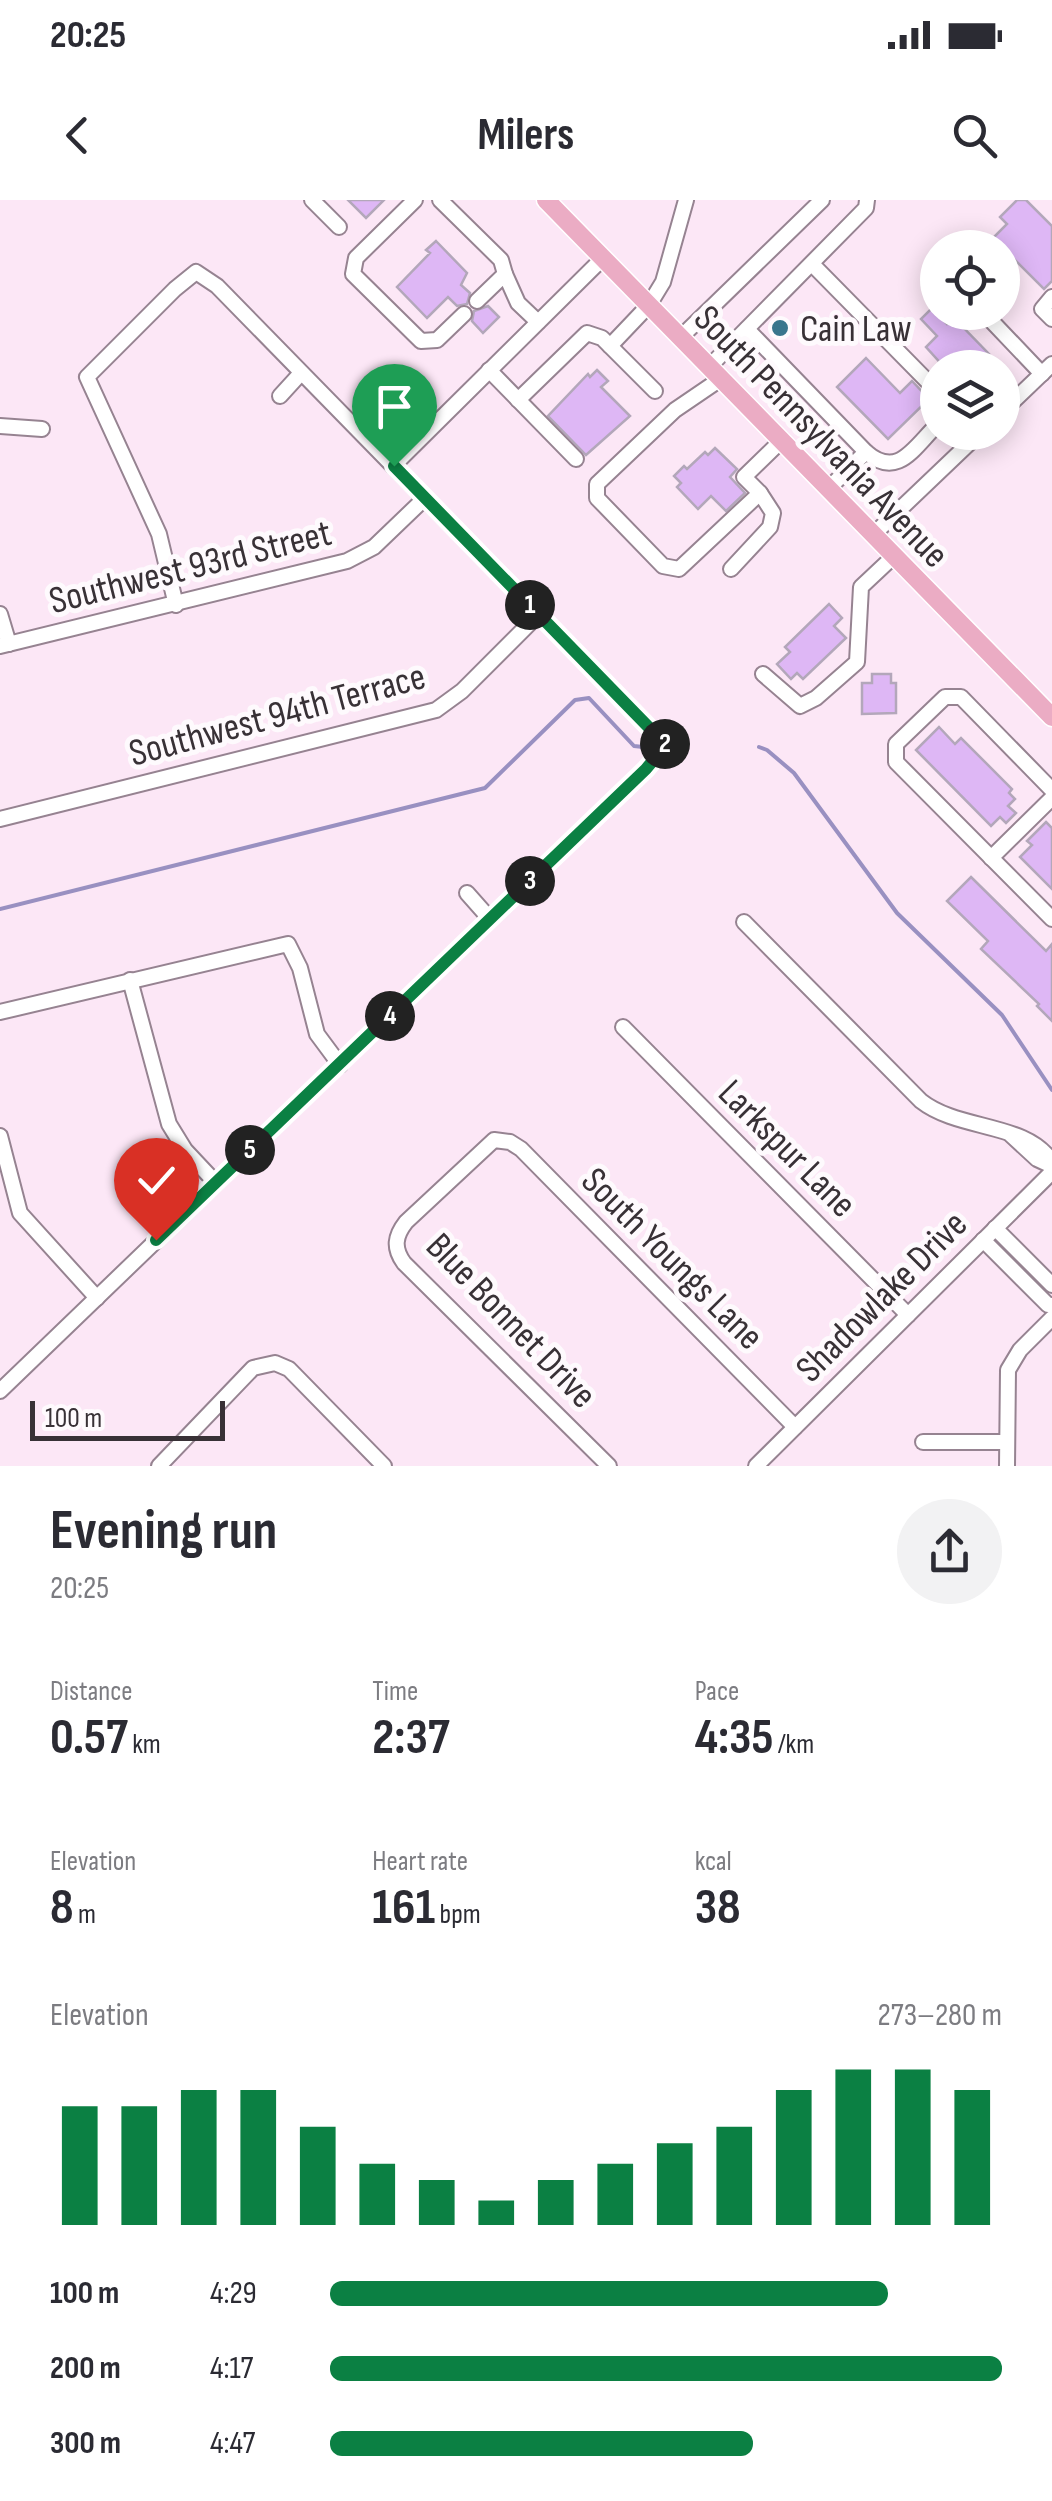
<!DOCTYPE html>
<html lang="en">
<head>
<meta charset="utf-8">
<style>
  :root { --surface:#fff; --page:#f2f2f3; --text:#2b2b33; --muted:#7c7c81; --accent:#0b8043 }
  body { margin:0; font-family:"Sofia Sans Condensed",sans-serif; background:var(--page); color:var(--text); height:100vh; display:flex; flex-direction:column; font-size:38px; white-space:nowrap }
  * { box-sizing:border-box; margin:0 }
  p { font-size:32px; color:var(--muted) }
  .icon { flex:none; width:55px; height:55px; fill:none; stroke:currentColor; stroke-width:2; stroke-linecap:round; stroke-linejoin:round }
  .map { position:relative; height:1266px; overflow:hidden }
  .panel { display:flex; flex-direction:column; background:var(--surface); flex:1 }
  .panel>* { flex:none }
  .buttons { position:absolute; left:920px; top:30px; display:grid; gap:20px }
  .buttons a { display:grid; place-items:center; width:100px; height:100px; border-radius:50%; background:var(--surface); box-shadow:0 5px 25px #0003; font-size:50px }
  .scale { position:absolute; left:30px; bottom:25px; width:195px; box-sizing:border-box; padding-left:10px; border:5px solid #383136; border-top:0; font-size:28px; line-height:35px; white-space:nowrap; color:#383136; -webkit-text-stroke:8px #fefafd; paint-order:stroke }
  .pin { position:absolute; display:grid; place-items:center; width:85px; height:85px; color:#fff; margin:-102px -42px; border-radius:50% 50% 50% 0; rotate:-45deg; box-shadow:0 0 10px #0007 }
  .pin .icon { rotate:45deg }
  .km { position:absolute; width:50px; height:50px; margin:-25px; border-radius:50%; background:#222; color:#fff; font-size:28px; line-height:50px; text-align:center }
  .round { display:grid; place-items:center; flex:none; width:105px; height:105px; border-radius:52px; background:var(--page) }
  .summary { display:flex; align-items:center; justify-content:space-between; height:170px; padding:0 50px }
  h1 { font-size:55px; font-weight:700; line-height:75px }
  .stats { display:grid; grid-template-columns:repeat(3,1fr); gap:15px; height:170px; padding:10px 50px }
  .stats div { display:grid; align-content:center }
  .stats b { font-size:50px; font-weight:700 }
  .stats small { font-size:28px; font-weight:400 }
  .stats p { font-size:28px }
  .chart { height:280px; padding:20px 50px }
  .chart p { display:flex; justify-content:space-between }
  .chart svg { width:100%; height:180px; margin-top:10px; stroke:var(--accent); stroke-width:6 }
  ul { padding:0 50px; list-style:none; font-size:32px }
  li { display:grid; grid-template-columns:160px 120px 1fr; align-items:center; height:75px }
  li i { height:25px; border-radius:12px; background:var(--accent) }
  .status { display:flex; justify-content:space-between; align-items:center; height:70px; padding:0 50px; background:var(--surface); direction:ltr }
  .status svg { height:28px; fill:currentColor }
  header { display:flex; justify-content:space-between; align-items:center; height:130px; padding:0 50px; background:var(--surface); font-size:45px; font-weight:700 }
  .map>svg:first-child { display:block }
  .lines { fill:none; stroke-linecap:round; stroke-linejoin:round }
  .stream { stroke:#9990c1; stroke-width:4 }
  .building { fill:#deb7f5; stroke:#b3a7ba; stroke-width:2.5 }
  .minor-casing { stroke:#968391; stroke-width:18 }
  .major-casing { stroke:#fff; stroke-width:21 }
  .minor { stroke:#fff; stroke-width:14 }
  .major { stroke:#ebacc4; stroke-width:18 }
  .route-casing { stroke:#fff; stroke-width:20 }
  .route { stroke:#0b8043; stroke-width:12 }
  .poi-dot { fill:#39768d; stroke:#fefafd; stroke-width:4 }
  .labels { text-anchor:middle; stroke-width:10; stroke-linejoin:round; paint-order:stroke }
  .poi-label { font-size:38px; fill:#383136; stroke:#fefafd; text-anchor:start }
  .street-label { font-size:38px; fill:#383136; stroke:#fefafd }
</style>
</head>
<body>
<div class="status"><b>20:25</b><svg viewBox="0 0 49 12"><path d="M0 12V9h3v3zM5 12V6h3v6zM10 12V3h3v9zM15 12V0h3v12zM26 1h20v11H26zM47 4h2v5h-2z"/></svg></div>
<header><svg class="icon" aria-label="back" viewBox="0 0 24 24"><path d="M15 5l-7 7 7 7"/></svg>Milers<svg class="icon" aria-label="search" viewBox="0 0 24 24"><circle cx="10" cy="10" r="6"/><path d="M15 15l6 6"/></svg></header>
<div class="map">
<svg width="1052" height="1266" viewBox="0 0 1052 1266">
  <rect width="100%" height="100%" fill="#fce7f6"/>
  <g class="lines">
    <g class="stream">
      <path d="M 759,547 L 767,550 L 794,573 L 897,713 L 1002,815 L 1052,890"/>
      <path d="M 0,709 L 485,588 L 575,500 L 589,498 L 634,546 L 643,547"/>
    </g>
  </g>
  <g class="building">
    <path d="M 348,0 L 384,0 L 366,18 Z"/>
    <path d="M 1017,0 L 1026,0 L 1052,26 L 1052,81 L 1044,89 L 993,38 L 1007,24 L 1000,17 Z"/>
    <path d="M 436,41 L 467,73 L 461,85 L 470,93 L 467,104 L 457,106 L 448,97 L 427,118 L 397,87 L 430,53 L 426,50 Z"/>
    <path d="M 488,106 L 499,117 L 483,133 L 472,121 L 474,111 Z"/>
    <path d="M 932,108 L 947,124 L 954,118 L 989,154 L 975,168 L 945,168 L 926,147 L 937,136 L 921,119 Z"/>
    <path d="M 866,158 L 900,193 L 912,181 L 929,199 L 888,239 L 837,187 Z"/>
    <path d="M 597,170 L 608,181 L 601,187 L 630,216 L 586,255 L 548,216 L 588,174 L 590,177 Z"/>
    <path d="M 715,248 L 737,269 L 730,277 L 745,293 L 726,311 L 711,296 L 698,309 L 677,287 L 681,283 L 674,276 L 684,266 L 687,269 L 705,252 L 708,255 Z"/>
    <path d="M 829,404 L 842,418 L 834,426 L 846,438 L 803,479 L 797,473 L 791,479 L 777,464 L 790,452 L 785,447 Z"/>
    <path d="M 872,474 L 891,474 L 891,483 L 896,483 L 896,513 L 862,514 L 862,483 L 872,483 Z"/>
    <path d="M 939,527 L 955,544 L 961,538 L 1012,589 L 1009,593 L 1015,599 L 1008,606 L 1016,613 L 1006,623 L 1000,617 L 991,626 L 916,550 Z"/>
    <path d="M 1046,622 L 1052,628 L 1052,689 L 1020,657 L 1032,645 L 1027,641 Z"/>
    <path d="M 971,677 L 1046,751 L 1052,744 L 1052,821 L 1037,806 L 1039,804 L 981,749 L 988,741 L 947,701 Z"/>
  </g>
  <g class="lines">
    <g class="minor-casing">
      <g id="minor">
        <path d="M 312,0 L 339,27"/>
        <path d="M 415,0 L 356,58 L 353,74 L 421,141 L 437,140 L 464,114"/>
        <path d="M 440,0 L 501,60 L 505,74"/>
        <path d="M 813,65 L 938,192"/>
        <path d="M 1052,97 L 1042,109 L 1052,119"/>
        <path d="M 477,101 L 505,74 L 518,103 L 538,122"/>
        <path d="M 983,112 L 1042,174"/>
        <path d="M 747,129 L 866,252"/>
        <path d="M 681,137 L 822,0"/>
        <path d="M 610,146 L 649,105 L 663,82 L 686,0"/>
        <path d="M 710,166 L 866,8 L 867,0"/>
        <path d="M 489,170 L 576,259"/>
        <path d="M 722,178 L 675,210 L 597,284 L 597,298 L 663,366 L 679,369 L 760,293 L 744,277 L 782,240"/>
        <path d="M 280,196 L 301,173"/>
        <path d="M 518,200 L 587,133 L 602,138 L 655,191"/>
        <path d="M 1002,212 L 1052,164"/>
        <path d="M 0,226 L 42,229"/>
        <path d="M 393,266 L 603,58"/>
        <path d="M 829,288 L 866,252 C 898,280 914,247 938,224"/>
        <path d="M 874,334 L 981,232"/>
        <path d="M 731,369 L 770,327 L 773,313 L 760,293"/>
        <path d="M 0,414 L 9,444"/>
        <path d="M 0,446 L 347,361 L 374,347 L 424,299"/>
        <path d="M 763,474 L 800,506 L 816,498 L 857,462 L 861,387 L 894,356"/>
        <path d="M 1052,590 L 961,497 L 945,497 L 896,544 L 896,562 L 1052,719"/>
        <path d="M 0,619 L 436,510 L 462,491 L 539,414"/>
        <path d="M 991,658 L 1052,598"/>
        <path d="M 467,693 L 490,719"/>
        <path d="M 744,722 L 921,901 C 959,931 1027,922 1052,962"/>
        <path d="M 130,780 L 169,924 L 185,950 L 216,983"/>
        <path d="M 0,812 L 288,744 L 300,768 L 317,834 L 340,865"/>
        <path d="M 623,827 L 908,1115"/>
        <path d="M 1011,935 L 1037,959 L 1052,966"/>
        <path d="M 0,936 L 20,1013 L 97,1098"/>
        <path d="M 995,1028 L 1052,1085"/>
        <path d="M 983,1040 L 1048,1105 L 1052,1105"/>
        <path d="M 0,1191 L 646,569 L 666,545 L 217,86 L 196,72 L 175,89 L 87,177 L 159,334 L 176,405"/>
        <path d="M 923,1242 L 1007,1242"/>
        <path d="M 159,1266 L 253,1168 L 275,1163 L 289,1169 L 384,1266"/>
        <path d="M 609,1266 L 404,1063 C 393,1048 395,1036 406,1022 L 494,940 L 510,942 L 521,949 L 795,1227"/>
        <path d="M 756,1266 L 1052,972"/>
        <path d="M 1007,1266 L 1008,1170 L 1020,1150 L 1052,1118"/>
      </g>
    </g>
    <g class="major-casing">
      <path id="major" d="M 546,0 L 1052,517"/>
    </g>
    <use href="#minor" class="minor"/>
    <use href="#major" class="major"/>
  </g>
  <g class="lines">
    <g class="route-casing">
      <path id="route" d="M 156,1040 L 646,569 L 666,545 L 394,266"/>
    </g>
    <use href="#route" class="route"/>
  </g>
  <circle class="poi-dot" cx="780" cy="128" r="10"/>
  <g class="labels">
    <g class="poi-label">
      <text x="800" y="141">Cain Law</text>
    </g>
    <g class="street-label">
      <text transform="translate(822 236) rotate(46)" y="13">South Pennsylvania Avenue</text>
      <text transform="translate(190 366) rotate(-14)" y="13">Southwest 93rd Street</text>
      <text transform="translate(277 514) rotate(-15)" y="13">Southwest 94th Terrace</text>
      <text transform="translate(788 948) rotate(45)" y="13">Larkspur Lane</text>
      <text transform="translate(673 1058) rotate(45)" y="13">South Youngs Lane</text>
      <text transform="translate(881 1096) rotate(-45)" y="13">Shadowlake Drive</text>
      <text transform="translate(512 1120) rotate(46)" y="13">Blue Bonnet Drive</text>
    </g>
  </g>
</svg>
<div class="buttons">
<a><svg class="icon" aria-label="locate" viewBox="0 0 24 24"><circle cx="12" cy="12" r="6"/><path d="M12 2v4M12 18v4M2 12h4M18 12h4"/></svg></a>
<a><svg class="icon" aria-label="layers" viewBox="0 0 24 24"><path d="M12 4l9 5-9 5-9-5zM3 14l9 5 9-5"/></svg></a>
</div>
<div class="scale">100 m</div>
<div class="pin" style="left:394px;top:266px;background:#1e9e55"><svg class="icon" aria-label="arrive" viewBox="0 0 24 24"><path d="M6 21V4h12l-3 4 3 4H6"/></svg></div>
<div class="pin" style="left:156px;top:1040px;background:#d93025"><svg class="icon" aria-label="check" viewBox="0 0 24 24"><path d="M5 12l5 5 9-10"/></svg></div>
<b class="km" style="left:530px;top:405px">1</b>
<b class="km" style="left:665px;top:544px">2</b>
<b class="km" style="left:530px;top:681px">3</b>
<b class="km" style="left:390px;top:816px">4</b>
<b class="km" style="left:250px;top:950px">5</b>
</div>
<section class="panel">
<div class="summary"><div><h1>Evening run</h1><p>20:25</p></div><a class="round"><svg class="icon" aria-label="share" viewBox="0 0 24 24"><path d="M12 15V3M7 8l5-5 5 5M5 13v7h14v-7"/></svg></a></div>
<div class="stats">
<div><p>Distance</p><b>0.57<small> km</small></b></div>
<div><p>Time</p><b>2:37</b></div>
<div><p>Pace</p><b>4:35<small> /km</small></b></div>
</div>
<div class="stats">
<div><p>Elevation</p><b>8<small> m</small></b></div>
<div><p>Heart rate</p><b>161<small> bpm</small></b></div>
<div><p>kcal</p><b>38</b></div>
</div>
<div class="chart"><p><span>Elevation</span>273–280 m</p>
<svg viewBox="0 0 160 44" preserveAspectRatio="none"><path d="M5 44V15M15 44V15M25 44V11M35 44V11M45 44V20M55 44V29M65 44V33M75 44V38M85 44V33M95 44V29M105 44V24M115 44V20M125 44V11M135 44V6M145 44V6M155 44V11"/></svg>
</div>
<ul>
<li><b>100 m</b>4:29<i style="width:83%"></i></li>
<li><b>200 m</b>4:17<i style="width:100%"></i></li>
<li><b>300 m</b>4:47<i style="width:63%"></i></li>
</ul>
</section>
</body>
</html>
